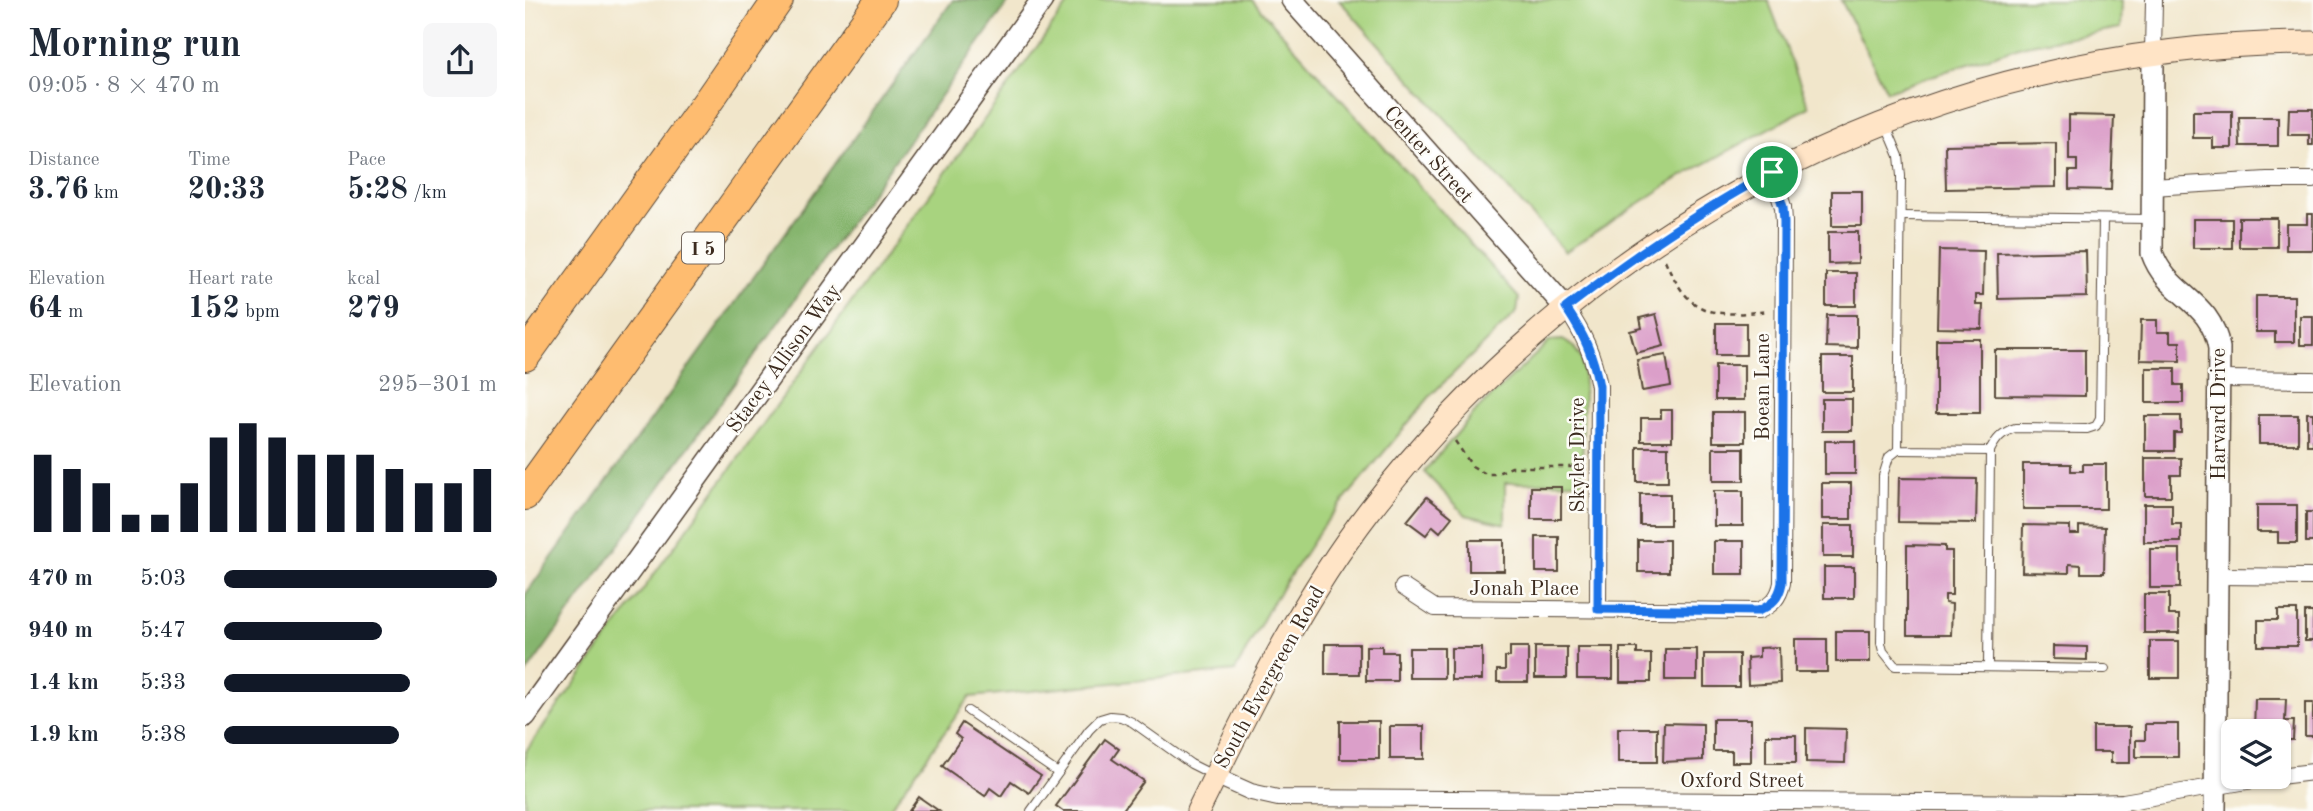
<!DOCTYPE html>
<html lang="en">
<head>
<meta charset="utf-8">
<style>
  :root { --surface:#fff; --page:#f6f6f7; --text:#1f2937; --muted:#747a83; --accent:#111827 }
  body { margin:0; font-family:"Old Standard TT",serif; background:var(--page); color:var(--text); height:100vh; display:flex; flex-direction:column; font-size:26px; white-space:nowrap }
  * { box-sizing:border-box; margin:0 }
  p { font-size:23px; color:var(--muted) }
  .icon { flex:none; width:38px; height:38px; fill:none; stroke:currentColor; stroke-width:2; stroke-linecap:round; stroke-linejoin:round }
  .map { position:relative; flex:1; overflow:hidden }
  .panel { display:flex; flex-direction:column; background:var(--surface); width:525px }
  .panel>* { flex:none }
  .buttons { position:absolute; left:1696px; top:719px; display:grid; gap:14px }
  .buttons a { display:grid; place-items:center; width:70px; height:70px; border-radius:10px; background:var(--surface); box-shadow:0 2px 5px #0004; font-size:35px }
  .pin { position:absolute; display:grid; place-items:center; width:60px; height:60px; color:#fff; margin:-30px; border:4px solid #fff; border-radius:50%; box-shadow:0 2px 7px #0007 }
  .round { display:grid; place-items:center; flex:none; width:74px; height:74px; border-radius:10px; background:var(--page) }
  .headline { display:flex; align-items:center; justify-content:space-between; height:119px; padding:0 28px }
  h1 { font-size:38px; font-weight:800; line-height:52px }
  .metrics { display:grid; grid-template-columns:repeat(3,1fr); gap:10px; height:119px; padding:7px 28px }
  .metrics div { display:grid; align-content:center }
  .metrics b { font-size:30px; font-weight:800 }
  .metrics small { font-size:19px; font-weight:400 }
  .metrics p { font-size:19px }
  .chart { height:196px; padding:14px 28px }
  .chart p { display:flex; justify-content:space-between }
  .chart svg { width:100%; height:126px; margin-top:7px; stroke:var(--accent); stroke-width:6 }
  ul { padding:0 28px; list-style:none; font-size:23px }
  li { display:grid; grid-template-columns:112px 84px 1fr; align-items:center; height:52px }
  li i { height:18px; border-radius:9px; background:var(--accent) }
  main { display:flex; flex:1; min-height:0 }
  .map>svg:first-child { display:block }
  .green { fill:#a8d37f; stroke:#727e4e; stroke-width:2 }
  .forest { fill:#86b56e; stroke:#607046; stroke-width:2 }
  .building { fill:#db9fc9 }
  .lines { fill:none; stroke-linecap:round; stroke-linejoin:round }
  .service-casing { stroke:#564638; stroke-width:10 }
  .minor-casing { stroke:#564638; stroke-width:18 }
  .tertiary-casing { stroke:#564638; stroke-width:24 }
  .secondary-casing { stroke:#564638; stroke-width:25 }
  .motorway-casing { stroke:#564638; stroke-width:32 }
  .path { stroke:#564638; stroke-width:2.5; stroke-dasharray:5 5; stroke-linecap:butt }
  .service { stroke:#fff; stroke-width:8 }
  .minor { stroke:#fff; stroke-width:16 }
  .tertiary { stroke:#fff; stroke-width:21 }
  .secondary { stroke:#ffe4c6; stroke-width:23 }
  .motorway { stroke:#febc70; stroke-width:30 }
  .route-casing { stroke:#fff; stroke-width:14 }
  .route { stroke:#1a73e8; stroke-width:9 }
  .labels { text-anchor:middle; stroke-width:5; stroke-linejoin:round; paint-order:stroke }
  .shield { fill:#fdfcf7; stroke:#75695f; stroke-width:2 }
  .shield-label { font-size:19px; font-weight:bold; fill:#3b2a1e }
  .street-label { font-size:21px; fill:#3b2a1e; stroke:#fdfcf7 }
</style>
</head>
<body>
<main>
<section class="panel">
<div class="headline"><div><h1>Morning run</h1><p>09:05 · 8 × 470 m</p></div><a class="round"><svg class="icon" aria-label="share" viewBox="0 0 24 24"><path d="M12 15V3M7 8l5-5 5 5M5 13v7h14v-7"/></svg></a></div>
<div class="metrics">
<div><p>Distance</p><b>3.76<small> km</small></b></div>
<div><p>Time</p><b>20:33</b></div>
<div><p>Pace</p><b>5:28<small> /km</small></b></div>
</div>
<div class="metrics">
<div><p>Elevation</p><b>64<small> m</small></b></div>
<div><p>Heart rate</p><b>152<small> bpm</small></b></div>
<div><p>kcal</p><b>279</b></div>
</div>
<div class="chart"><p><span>Elevation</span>295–301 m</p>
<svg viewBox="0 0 160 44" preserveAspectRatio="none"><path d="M5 44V17M15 44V22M25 44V27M35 44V38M45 44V38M55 44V27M65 44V11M75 44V6M85 44V11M95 44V17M105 44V17M115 44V17M125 44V22M135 44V27M145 44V27M155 44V22"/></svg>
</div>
<ul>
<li><b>470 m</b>5:03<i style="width:100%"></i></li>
<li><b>940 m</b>5:47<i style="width:58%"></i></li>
<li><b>1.4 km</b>5:33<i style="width:68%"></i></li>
<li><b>1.9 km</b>5:38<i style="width:64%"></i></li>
</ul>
</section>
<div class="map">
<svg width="1788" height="811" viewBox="0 0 1788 811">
  <rect width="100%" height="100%" fill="#fdfcf7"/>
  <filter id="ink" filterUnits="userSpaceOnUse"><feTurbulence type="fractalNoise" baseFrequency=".0143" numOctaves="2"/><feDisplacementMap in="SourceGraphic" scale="14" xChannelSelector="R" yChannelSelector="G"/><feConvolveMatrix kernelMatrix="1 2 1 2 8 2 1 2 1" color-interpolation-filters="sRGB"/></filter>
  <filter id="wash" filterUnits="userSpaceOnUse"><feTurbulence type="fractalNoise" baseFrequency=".00686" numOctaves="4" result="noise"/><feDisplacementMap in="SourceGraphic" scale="28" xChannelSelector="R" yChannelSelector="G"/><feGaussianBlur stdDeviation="1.57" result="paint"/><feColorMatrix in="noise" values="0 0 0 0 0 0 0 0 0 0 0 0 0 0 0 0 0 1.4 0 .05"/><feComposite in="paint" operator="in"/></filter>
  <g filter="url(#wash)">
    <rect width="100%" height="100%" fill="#f1e6cb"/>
    <g class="green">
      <path d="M 546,0 L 727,0 L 994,298 L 992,312 L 907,394 L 797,527 L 746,605 L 710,671 L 445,697 L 363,811 L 0,811 L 0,752 Z"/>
      <path d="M 814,0 L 1243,0 L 1284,107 L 1150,180 L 1040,252 Z"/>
      <path d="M 1316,0 L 1597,0 L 1596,28 L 1500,45 L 1362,91 Z"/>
      <path d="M 1038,340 L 1049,347 L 1057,360 L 1059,386 L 1057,482 L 980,483 L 980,524 L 941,515 L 899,472 L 953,409 L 1025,341 Z"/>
    </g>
    <path class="forest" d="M 428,0 L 485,0 L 0,675 L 0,595 Z"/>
    <g id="blocks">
      <g class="building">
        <path d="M 1764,109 L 1788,109 L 1788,145 L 1784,145 L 1784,135 L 1763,135 Z"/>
        <path d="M 1668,111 L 1707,111 L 1707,148 L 1688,148 L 1688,138 L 1668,138 Z"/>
        <path d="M 1544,115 L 1589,116 L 1586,190 L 1544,189 L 1544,171 L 1552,171 L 1552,160 L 1544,160 Z"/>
        <path d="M 1714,117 L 1753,117 L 1753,146 L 1715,146 Z"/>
        <path d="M 1531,143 L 1531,187 L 1421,189 L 1420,145 Z"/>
        <rect x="1307" y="191" width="30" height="35"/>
        <path d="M 1782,214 L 1788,214 L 1788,250 L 1761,250 L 1761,224 L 1782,224 Z"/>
        <rect x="1714" y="218" width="38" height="29"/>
        <rect x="1668" y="219" width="39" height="29"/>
        <path d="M 1303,232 L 1333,232 L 1333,263 L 1303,264 Z"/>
        <path d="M 1414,250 L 1459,251 L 1458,295 L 1451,295 L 1451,305 L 1458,305 L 1457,329 L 1412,328 Z"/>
        <path d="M 1561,251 L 1562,297 L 1473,299 L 1472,253 Z"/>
        <rect x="1301" y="273" width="30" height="33"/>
        <path d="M 1731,296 L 1769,296 L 1769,342 L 1750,342 L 1750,332 L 1731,332 Z"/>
        <path d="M 1131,314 L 1139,346 L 1111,353 L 1105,331 L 1117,328 L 1115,318 Z"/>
        <path d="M 1302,315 L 1332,315 L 1332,348 L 1301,347 Z"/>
        <rect x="1775" y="316" width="13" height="29"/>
        <path d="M 1616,320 L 1632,320 L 1632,332 L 1645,332 L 1645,342 L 1655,342 L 1655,361 L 1615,360 Z"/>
        <rect x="1191" y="323" width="30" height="32"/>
        <rect x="1411" y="339" width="44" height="74"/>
        <path d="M 1470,350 L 1560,350 L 1560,396 L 1470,395 Z"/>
        <path d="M 1141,355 L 1146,386 L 1117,391 L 1112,360 Z"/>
        <rect x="1297" y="357" width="31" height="35"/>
        <rect x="1190" y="365" width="29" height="35"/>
        <path d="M 1621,368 L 1650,368 L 1650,385 L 1658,385 L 1658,403 L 1621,403 Z"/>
        <rect x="1297" y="399" width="30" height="32"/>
        <path d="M 1136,410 L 1147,410 L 1147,441 L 1116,441 L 1116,418 L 1136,418 Z"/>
        <rect x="1188" y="412" width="32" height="30"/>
        <rect x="1782" y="413" width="6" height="32"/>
        <rect x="1734" y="415" width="39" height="29"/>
        <path d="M 1620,416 L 1656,416 L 1656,433 L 1649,433 L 1649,451 L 1620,451 Z"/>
        <rect x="1300" y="441" width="30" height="33"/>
        <rect x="1112" y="447" width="31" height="35"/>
        <rect x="1188" y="448" width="31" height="33"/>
        <path d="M 1620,458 L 1656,458 L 1656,475 L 1646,475 L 1646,496 L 1620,496 Z"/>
        <path d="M 1498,464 L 1546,464 L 1546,471 L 1558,471 L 1558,464 L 1581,464 L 1581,509 L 1498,509 Z"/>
        <path d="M 1374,478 L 1452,479 L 1451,523 L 1373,522 Z"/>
        <rect x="1297" y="483" width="29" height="36"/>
        <rect x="1006" y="487" width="30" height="32"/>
        <rect x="1189" y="491" width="29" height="35"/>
        <rect x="1115" y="494" width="30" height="31"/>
        <path d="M 902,497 L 927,517 L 915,532 L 908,526 L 901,535 L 882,521 Z"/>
        <path d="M 1619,504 L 1647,504 L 1647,524 L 1656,524 L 1656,542 L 1619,542 Z"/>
        <path d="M 1732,505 L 1772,505 L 1772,543 L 1753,543 L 1753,532 L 1732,532 Z"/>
        <rect x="1781" y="512" width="7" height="30"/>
        <rect x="1298" y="525" width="30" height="32"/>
        <path d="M 1498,525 L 1545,526 L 1545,534 L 1554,534 L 1554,526 L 1580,527 L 1579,573 L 1556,573 L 1556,565 L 1544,564 L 1544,573 L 1497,572 Z"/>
        <rect x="1011" y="537" width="23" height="35"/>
        <rect x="944" y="540" width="35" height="31"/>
        <rect x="1113" y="540" width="31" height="32"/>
        <rect x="1189" y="541" width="30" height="33"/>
        <path d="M 1382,545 L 1420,546 L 1420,551 L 1427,551 L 1427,595 L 1420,595 L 1420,603 L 1427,604 L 1426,635 L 1382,635 Z"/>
        <rect x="1625" y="549" width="30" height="39"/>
        <rect x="1299" y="567" width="30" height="31"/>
        <path d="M 1619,594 L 1644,594 L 1644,615 L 1654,615 L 1654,633 L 1619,633 Z"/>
        <path d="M 1753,610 L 1772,610 L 1772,646 L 1733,646 L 1733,620 L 1753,620 Z"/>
        <rect x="1780" y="612" width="8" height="29"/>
        <rect x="1311" y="631" width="34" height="31"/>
        <rect x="1270" y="639" width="32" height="33"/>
        <rect x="1625" y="641" width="29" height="37"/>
        <rect x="800" y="644" width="34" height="30"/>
        <path d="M 841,646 L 857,646 L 857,652 L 872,652 L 872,681 L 841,681 Z"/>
        <path d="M 1528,646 L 1562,647 L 1562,660 L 1528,659 Z"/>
        <path d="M 985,647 L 1003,647 L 1003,682 L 972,682 L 972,670 L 980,670 L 980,657 L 985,657 Z"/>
        <rect x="1010" y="647" width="32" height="31"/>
        <rect x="1052" y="647" width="36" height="32"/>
        <path d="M 1254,647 L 1255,683 L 1223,685 L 1222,658 L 1234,657 L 1234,648 Z"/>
        <rect x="884" y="648" width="35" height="30"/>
        <rect x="926" y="648" width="31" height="32"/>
        <path d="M 1095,648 L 1112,648 L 1112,654 L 1126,654 L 1126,682 L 1095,682 Z"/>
        <rect x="1140" y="649" width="32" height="31"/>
        <rect x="1179" y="654" width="35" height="33"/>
        <path d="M 1730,699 L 1761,699 L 1760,721 L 1769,721 L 1768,740 L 1754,740 L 1754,732 L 1729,732 Z"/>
        <rect x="1780" y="703" width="8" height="33"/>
        <path d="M 1188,719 L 1226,719 L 1226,762 L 1207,762 L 1207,751 L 1188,751 Z"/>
        <rect x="815" y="721" width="39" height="38"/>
        <path d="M 437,723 L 516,776 L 504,793 L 486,781 L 476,796 L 465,788 L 460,796 L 417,766 L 436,739 L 430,734 Z"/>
        <path d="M 1139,723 L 1178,724 L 1178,760 L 1138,762 Z"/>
        <path d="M 1620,724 L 1653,724 L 1653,757 L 1611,757 L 1611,740 L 1620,740 Z"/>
        <rect x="865" y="726" width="34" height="33"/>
        <path d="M 1568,727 L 1605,727 L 1605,763 L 1586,763 L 1586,752 L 1568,752 Z"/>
        <rect x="1093" y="728" width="39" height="34"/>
        <path d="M 1281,728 L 1321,729 L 1320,763 L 1281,762 Z"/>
        <rect x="1241" y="735" width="30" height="28"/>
        <path d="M 580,739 L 594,749 L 587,759 L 619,781 L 597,811 L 538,811 L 531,806 Z"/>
        <path d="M 394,797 L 414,811 L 384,811 Z"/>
      </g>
    </g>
  </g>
  <g filter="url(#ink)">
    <use href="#blocks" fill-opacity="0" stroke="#564638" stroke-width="2"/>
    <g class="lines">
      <g class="service-casing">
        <g id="service">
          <path d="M 1361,125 L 1374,156 L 1376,176 L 1373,450 L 1465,451 C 1471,439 1477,432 1490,428 L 1562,429 L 1571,426 L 1575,419 L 1578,219"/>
          <path d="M 1376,216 L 1625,219"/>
          <path d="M 1373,450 L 1364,457 L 1358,476 L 1356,643 L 1358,651 L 1370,666 L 1580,669"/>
          <path d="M 1463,667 L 1465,451"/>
          <path d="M 443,711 L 533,773"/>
          <path d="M 506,811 L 564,730 L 575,719 L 585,716 L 596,717 L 607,722 L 666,764 L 688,775"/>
        </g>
      </g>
      <g class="minor-casing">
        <g id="minor">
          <path d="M 1628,53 L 1629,0"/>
          <path d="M 1627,187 L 1742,180 L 1788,180"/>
          <path d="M 1041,308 C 1059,335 1068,354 1074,386 L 1073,609"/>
          <path d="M 1694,379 L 1788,380"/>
          <path d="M 1693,576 L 1788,577"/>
          <path d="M 878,587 L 910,608 L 1233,611 C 1247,605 1254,598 1257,583 L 1259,222 L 1258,207 L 1247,172"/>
          <path d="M 690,776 L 726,792 L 753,798 L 1563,803 L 1598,802 L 1746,777"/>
          <path d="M 1754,776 L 1788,772"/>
        </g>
      </g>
      <g class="tertiary-casing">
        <g id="tertiary">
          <path d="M 767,0 L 1041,308"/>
          <path d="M 1628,53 L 1627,253 C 1642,296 1686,299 1694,348 L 1690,811"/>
          <path d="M 0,716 L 517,0"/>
        </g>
      </g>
      <g class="secondary-casing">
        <path id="secondary" d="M 673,811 C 724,708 774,602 845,510 C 1071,216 1416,43 1788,43"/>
      </g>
      <g class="motorway-casing">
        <g id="motorway">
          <path d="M 0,356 L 186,97 L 253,0"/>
          <path d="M 0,495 L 356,0"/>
        </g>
      </g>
      <g class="path">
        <path d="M 1140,260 C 1165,317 1186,317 1243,311"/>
        <path d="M 930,441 L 947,466 L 961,474 L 970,474 L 987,467 L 1057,467"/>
      </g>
      <use href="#service" class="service"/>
      <use href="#minor" class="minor"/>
      <use href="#tertiary" class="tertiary"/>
      <use href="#secondary" class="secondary"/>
      <use href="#motorway" class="motorway"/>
    </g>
  </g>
  <g class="lines" filter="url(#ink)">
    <g class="route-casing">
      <path id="route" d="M 1247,172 L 1258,207 L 1259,222 L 1257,583 C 1254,598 1247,605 1233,611 L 1073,609 L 1074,386 C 1068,354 1059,335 1041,308 C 1107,257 1174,211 1247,172 Z"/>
    </g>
    <use href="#route" class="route"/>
  </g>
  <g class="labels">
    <rect class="shield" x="157" y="232.5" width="42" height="31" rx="5"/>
    <g class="shield-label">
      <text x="178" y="255">I 5</text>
    </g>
    <g class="street-label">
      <text transform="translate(904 154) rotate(48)" y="7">Center Street</text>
      <text transform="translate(258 358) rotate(-54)" y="7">Stacey Allison Way</text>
      <text transform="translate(1237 387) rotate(-90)" y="7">Boean Lane</text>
      <text transform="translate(1693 414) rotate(-90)" y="7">Harvard Drive</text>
      <text transform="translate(1052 455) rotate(-90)" y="7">Skyler Drive</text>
      <text x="999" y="595">Jonah Place</text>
      <text transform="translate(744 677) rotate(-61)" y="7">South Evergreen Road</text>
      <text x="1217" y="787">Oxford Street</text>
    </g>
  </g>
</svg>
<div class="buttons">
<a><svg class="icon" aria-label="layers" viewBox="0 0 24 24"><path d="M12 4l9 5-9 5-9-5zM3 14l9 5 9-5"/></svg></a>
</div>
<div class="pin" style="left:1247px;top:172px;background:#1e9e55"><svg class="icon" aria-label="arrive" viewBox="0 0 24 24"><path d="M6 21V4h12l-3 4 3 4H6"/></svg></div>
</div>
</main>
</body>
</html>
